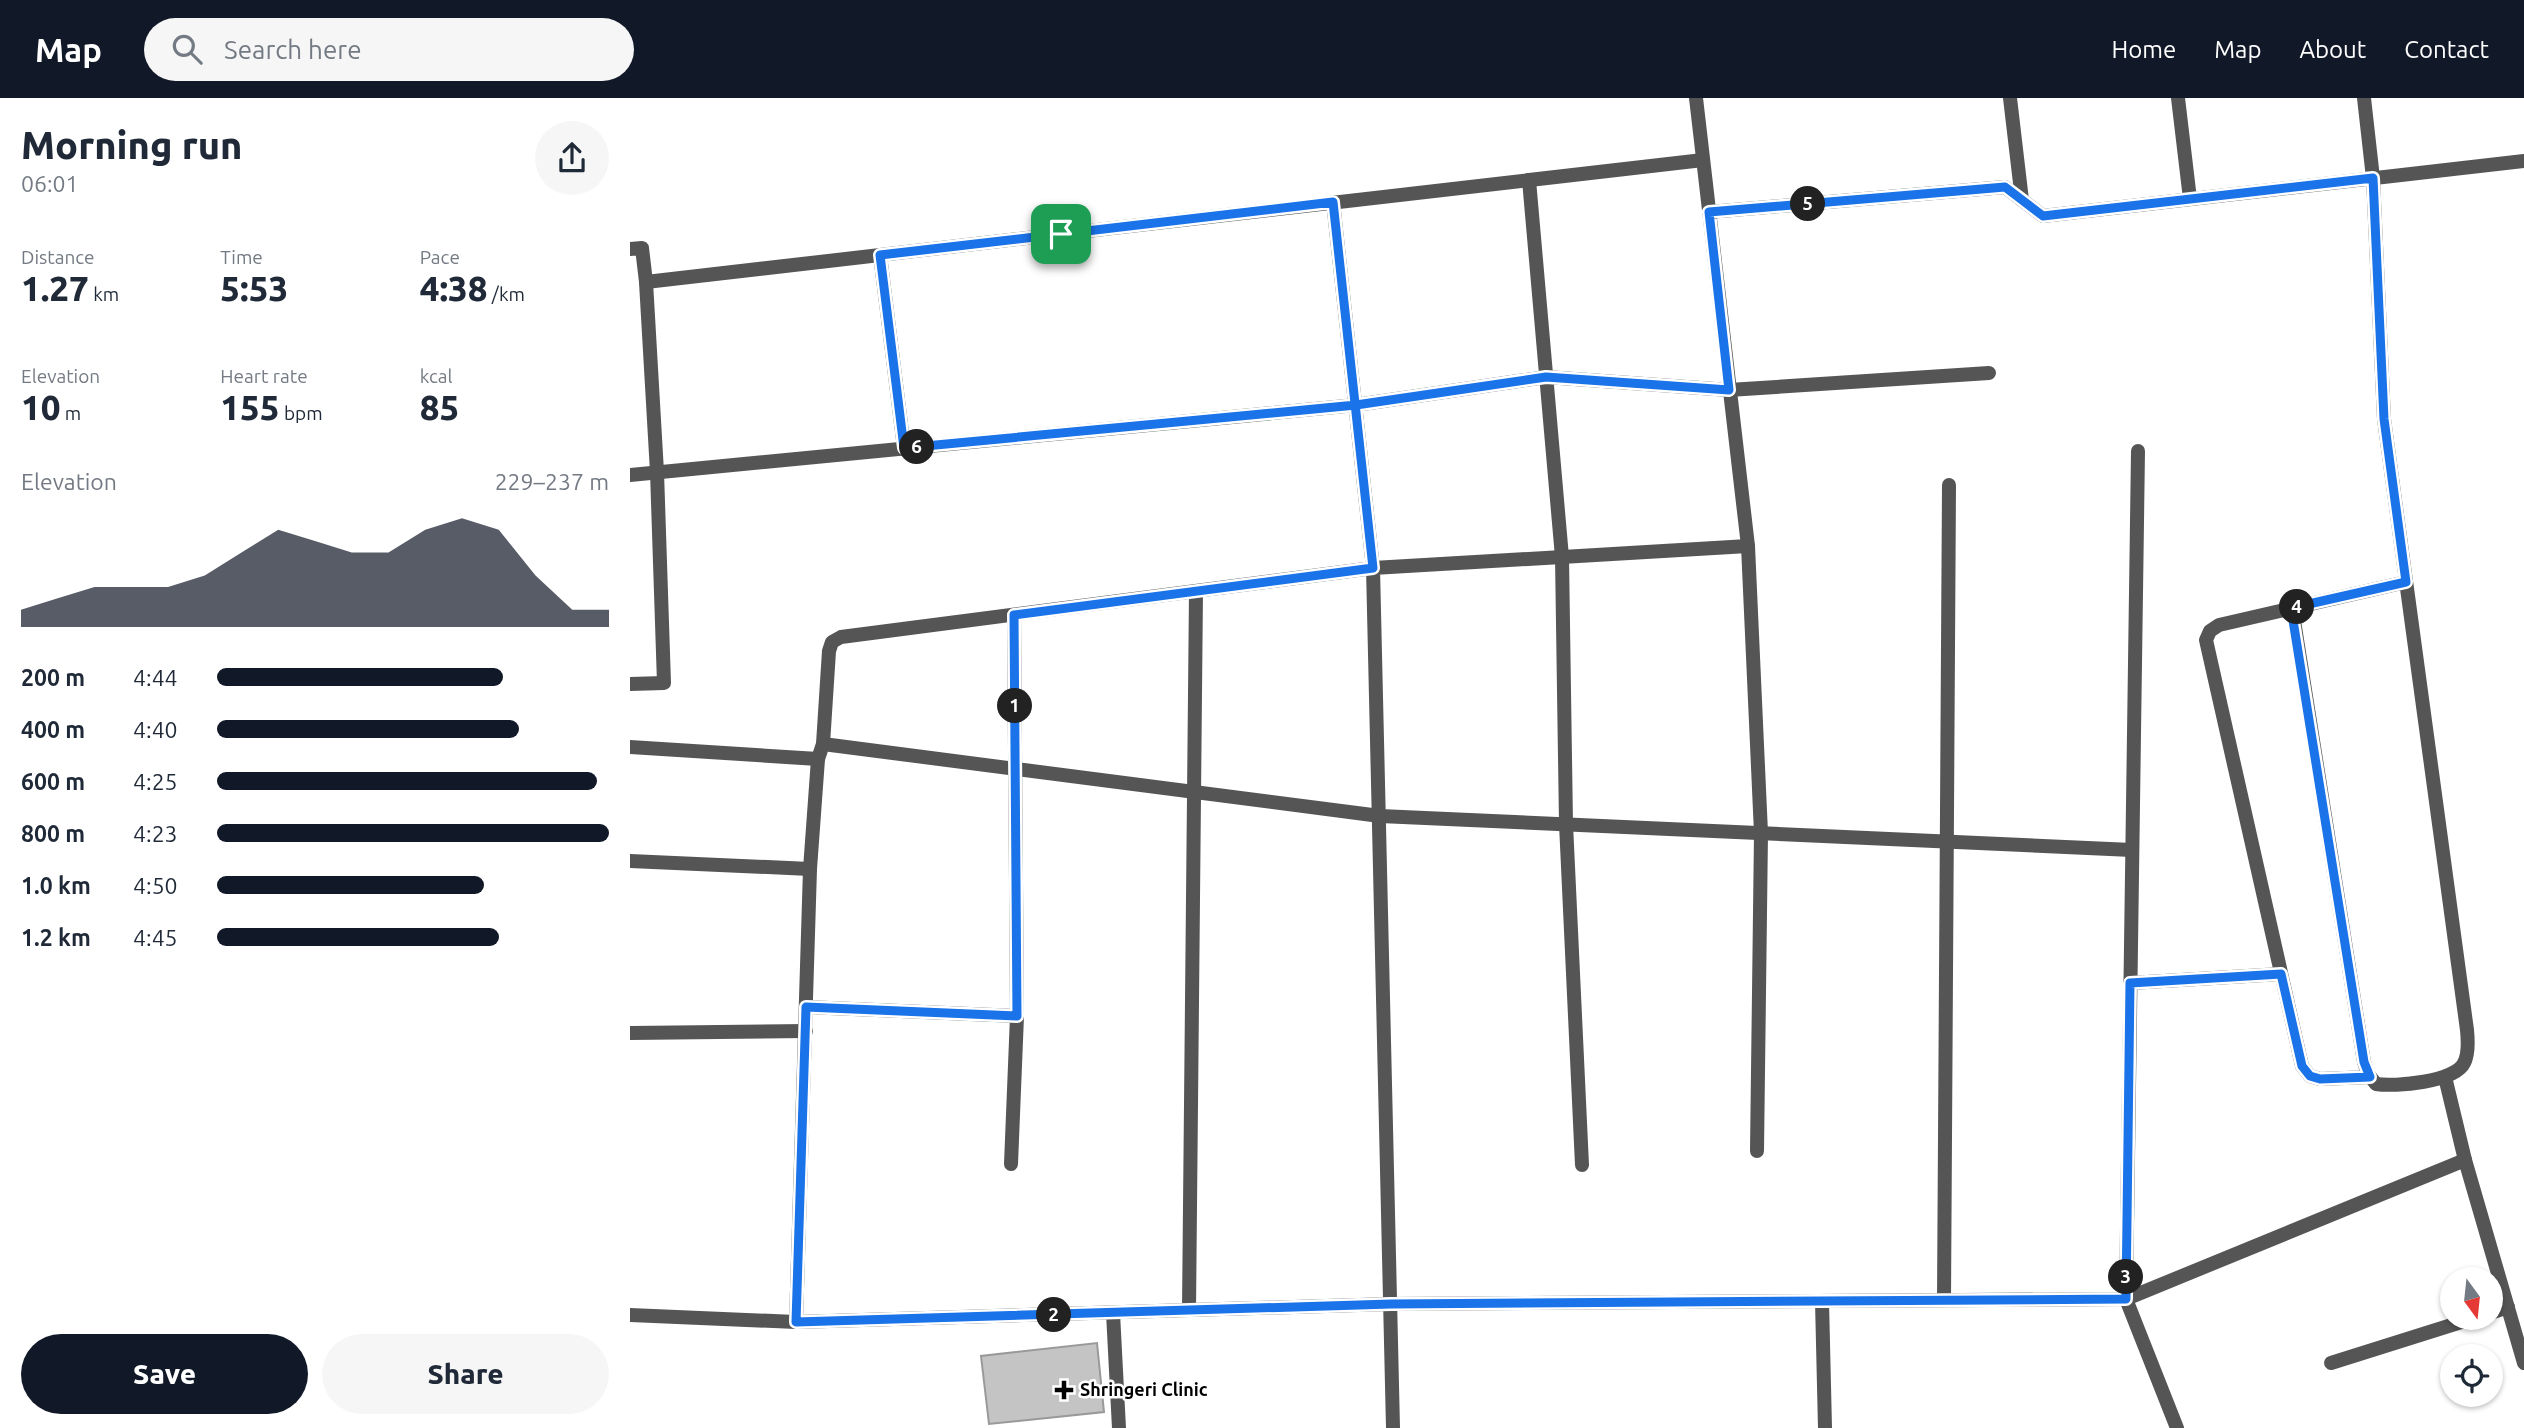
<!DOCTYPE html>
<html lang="en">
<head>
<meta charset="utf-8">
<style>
  :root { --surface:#fff; --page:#f6f6f7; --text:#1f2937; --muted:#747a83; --accent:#111827 }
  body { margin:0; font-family:Ubuntu,sans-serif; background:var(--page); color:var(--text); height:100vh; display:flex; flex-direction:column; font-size:26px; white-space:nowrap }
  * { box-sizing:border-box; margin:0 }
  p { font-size:23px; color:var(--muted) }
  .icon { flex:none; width:38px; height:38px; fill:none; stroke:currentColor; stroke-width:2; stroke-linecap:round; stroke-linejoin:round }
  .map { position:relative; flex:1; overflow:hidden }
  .details { display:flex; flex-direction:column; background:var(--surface); width:630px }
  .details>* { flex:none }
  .needle { width:46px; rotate:165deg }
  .fabs { position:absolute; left:1810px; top:1169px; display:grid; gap:14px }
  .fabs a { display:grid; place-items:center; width:63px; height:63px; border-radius:50%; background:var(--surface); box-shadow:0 2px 5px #0004; font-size:35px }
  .pin { position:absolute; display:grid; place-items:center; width:60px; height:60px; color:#fff; margin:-30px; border-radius:14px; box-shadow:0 4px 10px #0006 }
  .km { position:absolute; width:35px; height:35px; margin:-18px; border-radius:50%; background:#222; color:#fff; font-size:19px; line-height:35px; text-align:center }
  .round { display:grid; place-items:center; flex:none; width:74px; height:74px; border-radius:37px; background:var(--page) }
  .overview { display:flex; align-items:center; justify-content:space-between; height:119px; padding:0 21px }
  h1 { font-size:38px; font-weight:800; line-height:52px }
  .metrics { display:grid; grid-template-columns:repeat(3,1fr); gap:10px; height:119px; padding:7px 21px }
  .metrics div { display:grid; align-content:center }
  .metrics b { font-size:35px; font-weight:800 }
  .metrics small { font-size:19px; font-weight:400 }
  .metrics p { font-size:19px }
  .chart { height:196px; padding:14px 21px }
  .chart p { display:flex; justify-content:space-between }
  .chart svg { width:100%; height:126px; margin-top:7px; fill:var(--accent); opacity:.7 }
  .primary-button { display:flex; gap:14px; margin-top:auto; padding:14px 21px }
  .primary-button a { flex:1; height:80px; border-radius:42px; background:var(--accent); color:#fff; font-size:28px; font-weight:800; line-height:80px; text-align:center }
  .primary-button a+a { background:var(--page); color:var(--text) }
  ul { padding:0 21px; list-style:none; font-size:23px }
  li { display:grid; grid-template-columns:112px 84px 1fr; align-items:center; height:52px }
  li i { height:18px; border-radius:9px; background:var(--accent) }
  header { display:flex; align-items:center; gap:42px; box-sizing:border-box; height:98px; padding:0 35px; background:var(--accent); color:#fff }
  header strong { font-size:33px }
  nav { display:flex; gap:38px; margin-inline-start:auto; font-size:24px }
  .search { width:490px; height:63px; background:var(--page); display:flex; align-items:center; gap:18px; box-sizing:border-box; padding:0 24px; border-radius:38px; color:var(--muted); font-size:26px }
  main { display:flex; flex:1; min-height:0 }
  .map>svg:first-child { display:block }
  .building { fill:#c4c4c4; stroke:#999; stroke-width:2 }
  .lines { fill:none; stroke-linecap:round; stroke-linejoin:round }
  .minor { stroke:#555; stroke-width:14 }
  .route-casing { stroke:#fff; stroke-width:14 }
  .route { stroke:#1a73e8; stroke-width:9 }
  .poi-dot { fill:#000; stroke:#fff; stroke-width:2.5 }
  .labels { text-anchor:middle; stroke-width:5; stroke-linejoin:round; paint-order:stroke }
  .poi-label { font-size:18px; font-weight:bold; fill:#000; stroke:#fff; text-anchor:start }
</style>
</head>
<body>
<header>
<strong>Map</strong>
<div class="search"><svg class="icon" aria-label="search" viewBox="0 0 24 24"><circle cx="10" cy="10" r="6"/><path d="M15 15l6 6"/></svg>Search here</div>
<nav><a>Home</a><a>Map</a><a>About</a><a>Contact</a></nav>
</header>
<main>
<section class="details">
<div class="overview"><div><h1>Morning run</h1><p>06:01</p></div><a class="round"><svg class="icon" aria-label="share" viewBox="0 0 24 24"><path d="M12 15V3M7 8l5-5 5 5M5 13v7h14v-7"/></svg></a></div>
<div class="metrics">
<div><p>Distance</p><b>1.27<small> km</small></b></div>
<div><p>Time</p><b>5:53</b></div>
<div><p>Pace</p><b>4:38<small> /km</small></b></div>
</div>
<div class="metrics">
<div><p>Elevation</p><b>10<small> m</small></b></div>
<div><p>Heart rate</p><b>155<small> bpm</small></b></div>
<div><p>kcal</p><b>85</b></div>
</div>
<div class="chart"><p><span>Elevation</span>229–237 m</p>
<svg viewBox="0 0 160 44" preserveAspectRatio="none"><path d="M0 44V38L10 34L20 30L30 30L40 30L50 26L60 18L70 10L80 14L90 18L100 18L110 10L120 6L130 10L140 26L150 38L160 38V44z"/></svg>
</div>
<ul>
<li><b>200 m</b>4:44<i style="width:73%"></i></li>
<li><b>400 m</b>4:40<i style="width:77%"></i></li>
<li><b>600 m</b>4:25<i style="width:97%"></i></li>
<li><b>800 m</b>4:23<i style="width:100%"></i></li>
<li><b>1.0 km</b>4:50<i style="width:68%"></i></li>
<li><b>1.2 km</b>4:45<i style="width:72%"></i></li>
</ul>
<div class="primary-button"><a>Save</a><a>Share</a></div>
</section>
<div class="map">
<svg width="1894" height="1330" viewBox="0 0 1894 1330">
  <rect width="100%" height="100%" fill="#fff"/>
  <path class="building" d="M 467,1245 L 474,1314 L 359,1326 L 351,1258 Z"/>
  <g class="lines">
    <g class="minor">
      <path d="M 1380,0 L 1392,102"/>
      <path d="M 1548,0 L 1560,101"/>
      <path d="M 899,82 L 932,459 L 936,726 L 952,1067"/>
      <path d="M 1079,114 L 1375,89 L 1413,118 L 1894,63"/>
      <path d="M 0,151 L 12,150 L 16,184 L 1073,62"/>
      <path d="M 250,157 L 274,350"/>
      <path d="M 1508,353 L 1496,1201 L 1547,1330"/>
      <path d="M 0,377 L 726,307 L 916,279 L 1099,292 L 1359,275"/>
      <path d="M 1118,448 L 1131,735 L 1127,1053"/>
      <path d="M 1662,510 L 1734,964 L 1738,976 L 1746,986 C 1765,989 1825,984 1834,965 C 1839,956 1838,942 1837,932 L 1754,321 L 1743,80 L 1734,0"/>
      <path d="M 0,586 L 34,585 L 27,374 L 16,184"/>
      <path d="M 193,646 L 199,553 L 202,544 L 211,539 L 743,470 L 703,104"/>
      <path d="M 0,649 L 188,661"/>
      <path d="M 0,763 L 180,771"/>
      <path d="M 1500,885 L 1651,876"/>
      <path d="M 176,909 L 387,918"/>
      <path d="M 0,935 L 176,933"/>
      <path d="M 1740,979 L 1690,981 L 1680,978 L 1672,968 L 1576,542 L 1580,533 L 1589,527 L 1776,484"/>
      <path d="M 1815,979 L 1835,1062 L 1894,1265"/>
      <path d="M 381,1066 L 387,918 L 384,517"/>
      <path d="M 1314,1202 L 1319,387"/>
      <path d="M 1192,1203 L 1195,1330"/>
      <path d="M 559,1212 L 566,493"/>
      <path d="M 483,1215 L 489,1330"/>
      <path d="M 1860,1215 L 1878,1209"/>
      <path d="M 0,1217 L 166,1224 L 180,771 L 188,661 L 193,646 L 750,718 L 1502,752"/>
      <path d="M 166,1224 L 760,1206 L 1496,1201 L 1835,1062"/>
      <path d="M 1701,1265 L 1844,1220"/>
      <path d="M 763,1330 L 743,470 L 1118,448 L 1066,0"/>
    </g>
  </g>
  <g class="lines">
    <g class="route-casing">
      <path id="route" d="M 431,136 L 703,104 L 743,470 L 384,517 L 387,918 L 176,909 L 166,1224 L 761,1206 L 1496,1201 L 1500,885 L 1651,876 L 1672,968 L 1680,978 L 1690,981 L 1740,979 L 1734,964 L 1661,510 L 1776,484 L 1754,321 L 1743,80 L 1413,118 L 1375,89 L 1079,114 L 1099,292 L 916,279 L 726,307 L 274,350 L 250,157 L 431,136"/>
    </g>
    <use href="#route" class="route"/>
  </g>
  <path class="poi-dot" d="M430.5 1281.5h7v7h7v7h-7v7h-7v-7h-7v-7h7z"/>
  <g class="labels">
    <g class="poi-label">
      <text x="450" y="1298">Shringeri Clinic</text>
    </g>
  </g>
</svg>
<div class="fabs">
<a><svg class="needle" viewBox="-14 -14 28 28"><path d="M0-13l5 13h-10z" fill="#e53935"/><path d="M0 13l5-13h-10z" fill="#747a83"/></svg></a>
<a><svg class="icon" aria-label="locate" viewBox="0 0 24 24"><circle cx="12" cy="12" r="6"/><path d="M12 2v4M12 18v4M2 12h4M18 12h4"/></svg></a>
</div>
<div class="pin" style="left:431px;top:136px;background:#1e9e55"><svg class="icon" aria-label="arrive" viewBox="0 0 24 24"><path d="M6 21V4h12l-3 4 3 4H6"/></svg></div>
<b class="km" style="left:385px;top:608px">1</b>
<b class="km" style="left:424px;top:1217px">2</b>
<b class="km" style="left:1496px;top:1179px">3</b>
<b class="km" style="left:1667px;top:509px">4</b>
<b class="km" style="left:1178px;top:106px">5</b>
<b class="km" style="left:287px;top:349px">6</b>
</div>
</main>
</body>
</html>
